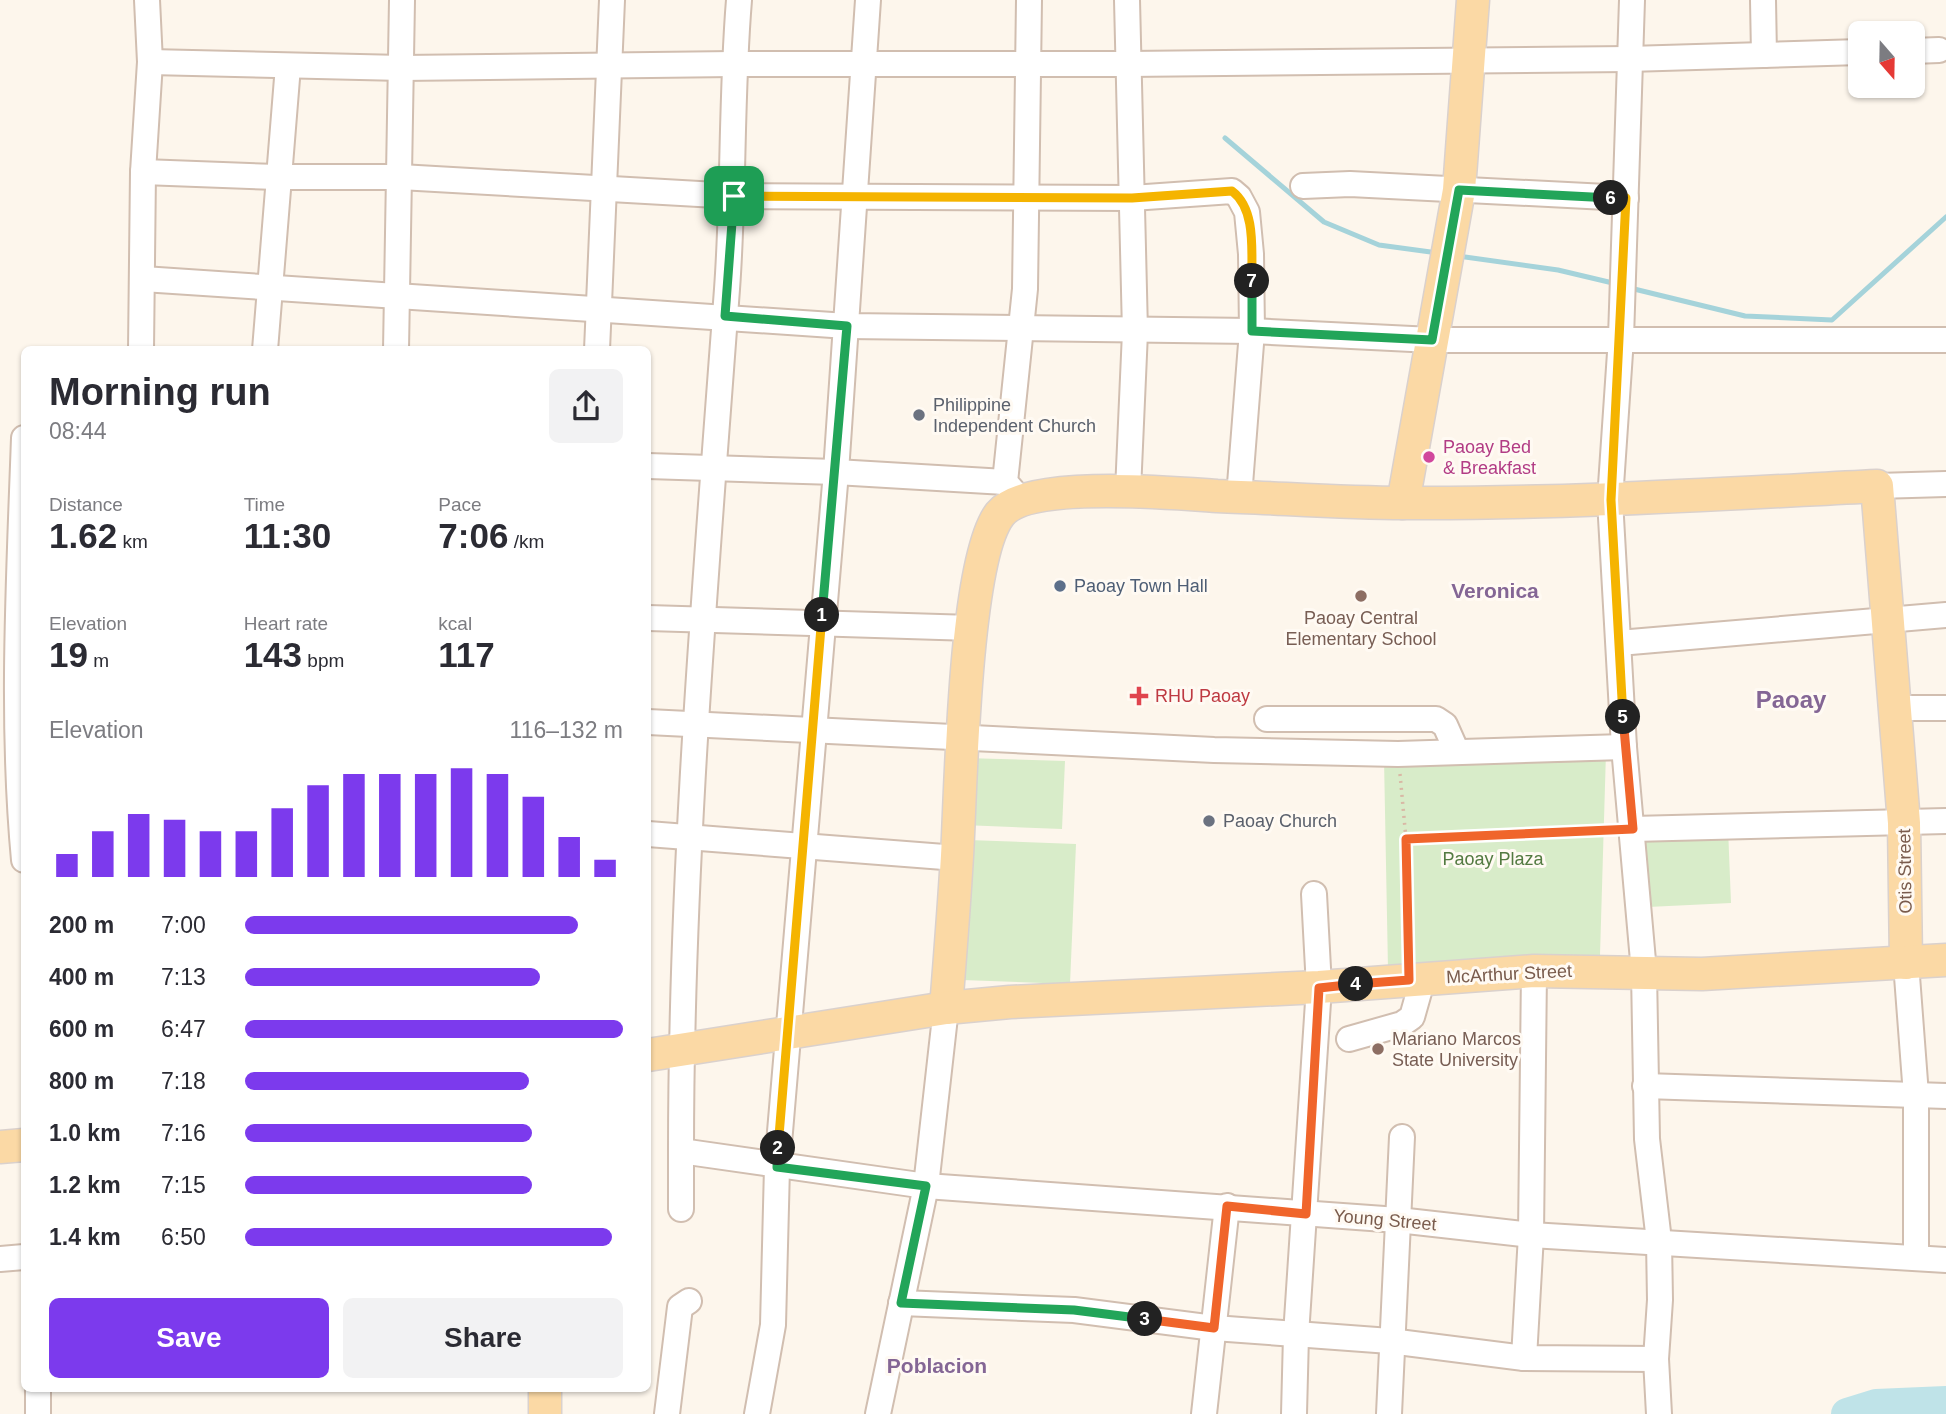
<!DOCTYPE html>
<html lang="en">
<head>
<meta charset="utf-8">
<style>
  :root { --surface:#fff; --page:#f2f2f3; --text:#2b2b33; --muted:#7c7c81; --accent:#7c3aed }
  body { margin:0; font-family:Arial,sans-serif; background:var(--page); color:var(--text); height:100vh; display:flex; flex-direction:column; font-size:26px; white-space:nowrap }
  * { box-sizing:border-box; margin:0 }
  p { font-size:23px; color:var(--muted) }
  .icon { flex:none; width:38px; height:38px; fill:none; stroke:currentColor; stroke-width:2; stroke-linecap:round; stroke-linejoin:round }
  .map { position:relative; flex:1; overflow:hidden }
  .drawer { position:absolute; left:21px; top:346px; width:630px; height:1046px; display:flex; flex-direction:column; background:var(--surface); border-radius:10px; box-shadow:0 2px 5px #0004 }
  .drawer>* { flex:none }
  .needle { width:46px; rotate:160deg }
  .controls { position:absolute; left:1848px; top:21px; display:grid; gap:14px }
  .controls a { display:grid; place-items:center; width:77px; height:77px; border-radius:10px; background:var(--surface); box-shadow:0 2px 5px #0004; font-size:35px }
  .pin { position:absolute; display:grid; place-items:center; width:60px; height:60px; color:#fff; margin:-30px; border-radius:14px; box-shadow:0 4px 10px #0006 }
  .km { position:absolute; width:35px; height:35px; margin:-18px; border-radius:50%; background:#222; color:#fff; font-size:19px; line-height:35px; text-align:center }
  .round { display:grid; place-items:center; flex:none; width:74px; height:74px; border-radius:10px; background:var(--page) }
  .headline { display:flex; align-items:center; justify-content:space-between; height:119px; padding:0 28px }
  h1 { font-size:38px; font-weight:800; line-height:52px }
  .metrics { display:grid; grid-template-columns:repeat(3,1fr); gap:10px; height:119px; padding:7px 28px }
  .metrics div { display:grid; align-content:center }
  .metrics b { font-size:35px; font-weight:800 }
  .metrics small { font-size:19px; font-weight:400 }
  .metrics p { font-size:19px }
  .chart { height:196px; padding:14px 28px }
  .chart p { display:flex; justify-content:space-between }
  .chart svg { width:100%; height:126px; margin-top:7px; stroke:var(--accent); stroke-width:6 }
  .button { display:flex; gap:14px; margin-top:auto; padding:14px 28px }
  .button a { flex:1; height:80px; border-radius:10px; background:var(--accent); color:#fff; font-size:28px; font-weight:800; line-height:80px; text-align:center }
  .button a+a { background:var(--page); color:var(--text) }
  ul { padding:0 28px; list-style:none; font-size:23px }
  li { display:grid; grid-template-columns:112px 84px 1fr; align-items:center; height:52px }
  li i { height:18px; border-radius:9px; background:var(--accent) }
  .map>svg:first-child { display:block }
  .green { fill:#d8ecc9 }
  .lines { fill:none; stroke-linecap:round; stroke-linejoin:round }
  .stream { stroke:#a5d3da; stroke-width:5 }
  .river { stroke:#bfe3e8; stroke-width:32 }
  .minor-casing { stroke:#d1beb0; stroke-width:28 }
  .major-casing { stroke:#dad1cd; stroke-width:35 }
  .path { stroke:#d9b8a5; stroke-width:3.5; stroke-dasharray:2 5; stroke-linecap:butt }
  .minor { stroke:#fff; stroke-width:24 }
  .major { stroke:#fbd9a5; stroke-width:32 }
  .split-1-casing { stroke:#fff; stroke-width:14 }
  .split-2-casing { stroke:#fff; stroke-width:14 }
  .split-3-casing { stroke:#fff; stroke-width:14 }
  .split-4-casing { stroke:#fff; stroke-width:14 }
  .split-5-casing { stroke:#fff; stroke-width:14 }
  .split-6-casing { stroke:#fff; stroke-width:14 }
  .split-7-casing { stroke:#fff; stroke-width:14 }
  .split-8-casing { stroke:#fff; stroke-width:14 }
  .split-1 { stroke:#22a559; stroke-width:9 }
  .split-2 { stroke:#f5b400; stroke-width:9 }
  .split-3 { stroke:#22a559; stroke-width:9 }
  .split-4 { stroke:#f0652b; stroke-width:9 }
  .split-5 { stroke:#f0652b; stroke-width:9 }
  .split-6 { stroke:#f5b400; stroke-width:9 }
  .split-7 { stroke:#22a559; stroke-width:9 }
  .split-8 { stroke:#f5b400; stroke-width:9 }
  .worship-dot { fill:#6b7280; stroke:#fffaf3; stroke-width:2.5 }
  .hotel-dot { fill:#d1479c; stroke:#fffaf3; stroke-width:2.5 }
  .service-dot { fill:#5c6f8a; stroke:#fffaf3; stroke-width:2.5 }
  .education-dot { fill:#8d6e63; stroke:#fffaf3; stroke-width:2.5 }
  .health-dot { fill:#e0444e; stroke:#fffaf3; stroke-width:2.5 }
  .labels { text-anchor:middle; stroke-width:6; stroke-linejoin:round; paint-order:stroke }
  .worship-label { font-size:18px; fill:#5b616d; stroke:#fffaf3; text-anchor:start }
  .hotel-label { font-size:18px; fill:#b23c85; stroke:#fffaf3; text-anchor:start }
  .service-label { font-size:18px; fill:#4e5e75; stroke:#fffaf3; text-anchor:start }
  .education-label { font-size:18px; fill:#785e54; stroke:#fffaf3 }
  .health-label { font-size:18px; fill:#be3a42; stroke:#fffaf3; text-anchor:start }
  .park-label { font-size:18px; fill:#537a41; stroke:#fffaf3 }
  .street-label { font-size:18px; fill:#7a5c4d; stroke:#fffaf3 }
  .quarter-label { font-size:21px; font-weight:bold; fill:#846695; stroke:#fffaf3 }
  .district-label { font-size:24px; font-weight:bold; fill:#846695; stroke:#fffaf3 }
</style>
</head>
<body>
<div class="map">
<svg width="1946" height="1414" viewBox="0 0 1946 1414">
  <rect width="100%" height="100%" fill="#fdf6ec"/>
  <g class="green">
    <path d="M 1606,752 L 1600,955 L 1388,969 L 1384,759 Z"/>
    <path d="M 965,758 L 1065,761 L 1062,829 L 963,825 Z"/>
    <path d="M 1728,828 L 1731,903 L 1648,907 L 1644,840 Z"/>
    <path d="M 968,840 L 1076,844 L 1070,984 L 962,980 Z"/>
  </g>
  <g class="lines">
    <g class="stream">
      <path d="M 1225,138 L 1324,222 L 1379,245 L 1438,253"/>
      <path d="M 1458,256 L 1558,270 L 1617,284"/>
      <path d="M 1630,288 L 1745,316 L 1832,320 L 1946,217"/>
    </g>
    <path class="river" d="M 1847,1414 L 1876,1405 L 1946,1402"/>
    <g class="minor-casing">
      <g id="minor">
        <path d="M 739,0 C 731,96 734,193 727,289 C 706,576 681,863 681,1151 L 926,1186 L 1398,1220 L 1531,1235 L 1946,1260"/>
        <path d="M 1127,0 L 1135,332 L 1128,491"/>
        <path d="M 1632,0 L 1621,338 L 1610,500 L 1624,747 L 1644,972 L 1647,1139 L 1659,1241 L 1660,1300 L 1656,1359 L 1659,1414"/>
        <path d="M 1763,0 L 1764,55"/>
        <path d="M 1913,51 L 1939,50"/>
        <path d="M 150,62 L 402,68 L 733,64 L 1128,64 L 1629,59 L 1860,52"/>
        <path d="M 143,172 L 277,177 L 400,177 L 734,196 L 1132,198 L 1232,191 L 1239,197 L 1247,212 L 1251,254 L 1252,331 L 1239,497"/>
        <path d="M 1303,186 L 1350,184 L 1626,198"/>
        <path d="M 143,279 L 847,326 L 1252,331 L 1432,340 L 1946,340"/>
        <path d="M 141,350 L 143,172 L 150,62 L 147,0"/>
        <path d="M 265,350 L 288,66"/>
        <path d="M 396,350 L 402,0"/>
        <path d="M 597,350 L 612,0"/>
        <path d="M 24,438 C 19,579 11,720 24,860"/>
        <path d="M 648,466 L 836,472 L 1005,482"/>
        <path d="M 1877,486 L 1946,484"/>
        <path d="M 1020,499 L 1005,482 L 1025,289 L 1029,0"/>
        <path d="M 648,618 L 972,628"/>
        <path d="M 1619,643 L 1946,615"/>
        <path d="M 1895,708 L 1946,708"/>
        <path d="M 1267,719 L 1436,719 L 1445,725 L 1457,752"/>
        <path d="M 648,722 L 1214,750 L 1398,754 L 1624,747"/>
        <path d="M 1633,829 L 1946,821"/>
        <path d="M 648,834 L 957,858"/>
        <path d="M 1906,963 L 1916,1095 L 1916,1258"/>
        <path d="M 1349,1039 L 1402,1024 L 1412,1017 L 1423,978"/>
        <path d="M 1645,1086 L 1946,1096"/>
        <path d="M 681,1209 L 681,1151"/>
        <path d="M 0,1259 L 24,1257"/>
        <path d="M 901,1303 L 1074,1310 L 1214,1328 L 1390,1341 L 1524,1358 L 1656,1359"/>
        <path d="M 1524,1358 L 1531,1235 L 1534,971"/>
        <path d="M 38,1390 L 38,1414"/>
        <path d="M 667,1414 L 680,1307 L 689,1301"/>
        <path d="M 757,1414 L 773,1325 L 777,1167 L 836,472 L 868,0"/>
        <path d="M 878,1414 L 926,1186 L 946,1008"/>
        <path d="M 1204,1414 L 1227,1206"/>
        <path d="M 1294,1414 L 1296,1335 L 1319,987 L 1314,894"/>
        <path d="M 1389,1414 L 1402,1137"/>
      </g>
    </g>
    <g class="major-casing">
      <g id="major">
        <path d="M 1403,503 L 1459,190 L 1473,0"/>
        <path d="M 946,1008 C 950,958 954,907 957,856 C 961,788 964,560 1000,514 C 1027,480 1173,493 1217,496 C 1279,498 1342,503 1404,503 C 1562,504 1719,494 1877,486 L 1904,823 L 1906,963"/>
        <path d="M 648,1055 L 946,1008 L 1010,1002 L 1319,987 L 1534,971 L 1702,974 L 1946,960"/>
        <path d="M 0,1147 L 24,1145"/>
        <path d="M 545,1414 L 545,1390"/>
      </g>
    </g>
    <g class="path">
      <path d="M 1400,774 L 1406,839 L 1612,830"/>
      <path d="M 1406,839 L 1408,956"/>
    </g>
    <use href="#minor" class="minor"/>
    <use href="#major" class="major"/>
  </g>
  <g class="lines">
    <g class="split-1-casing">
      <path id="split-1" d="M 734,196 L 725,316 L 847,326 L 822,615"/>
    </g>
    <g class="split-2-casing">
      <path id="split-2" d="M 778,1148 L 822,615"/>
    </g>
    <g class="split-3-casing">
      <path id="split-3" d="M 778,1148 L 777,1167 L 926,1186 L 901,1303 L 1074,1310 L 1145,1319"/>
    </g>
    <g class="split-4-casing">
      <path id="split-4" d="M 1145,1319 L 1214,1328 L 1227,1206 L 1306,1214 L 1319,988 L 1356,984"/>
    </g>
    <g class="split-5-casing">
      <path id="split-5" d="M 1356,984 L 1409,980 L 1406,839 L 1633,829 L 1623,717"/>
    </g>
    <g class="split-6-casing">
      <path id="split-6" d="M 1611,198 L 1626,198 L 1611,500 L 1623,717"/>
    </g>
    <g class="split-7-casing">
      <path id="split-7" d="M 1252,281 L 1252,331 L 1432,340 L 1459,190 L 1611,198"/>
    </g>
    <g class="split-8-casing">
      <path id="split-8" d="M 734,196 L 1132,198 L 1232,191 C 1257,210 1251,253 1252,281"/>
    </g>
    <use href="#split-1" class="split-1"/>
    <use href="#split-2" class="split-2"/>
    <use href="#split-3" class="split-3"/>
    <use href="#split-4" class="split-4"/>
    <use href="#split-5" class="split-5"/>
    <use href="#split-6" class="split-6"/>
    <use href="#split-7" class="split-7"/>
    <use href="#split-8" class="split-8"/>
  </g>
  <g class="worship-dot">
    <circle cx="919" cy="415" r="7"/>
    <circle cx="1209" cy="821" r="7"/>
  </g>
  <circle class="hotel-dot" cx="1429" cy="457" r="7"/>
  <circle class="service-dot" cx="1060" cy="586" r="7"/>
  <g class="education-dot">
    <circle cx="1361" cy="596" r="7"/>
    <circle cx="1378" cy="1049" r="7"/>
  </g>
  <path class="health-dot" d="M1135.5 685.5h7v7h7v7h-7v7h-7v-7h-7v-7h7z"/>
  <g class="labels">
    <g class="worship-label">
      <text x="933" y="411">Philippine<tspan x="933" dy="21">Independent Church</tspan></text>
      <text x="1223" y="827">Paoay Church</text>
    </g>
    <g class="hotel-label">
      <text x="1443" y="453">Paoay Bed<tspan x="1443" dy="21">&amp; Breakfast</tspan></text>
    </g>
    <g class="service-label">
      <text x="1074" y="592">Paoay Town Hall</text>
    </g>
    <g class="education-label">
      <text x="1361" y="624">Paoay Central<tspan x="1361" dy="21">Elementary School</tspan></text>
      <text x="1392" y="1045" text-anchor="start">Mariano Marcos<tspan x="1392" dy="21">State University</tspan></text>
    </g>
    <g class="health-label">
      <text x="1155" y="702">RHU Paoay</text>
    </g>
    <g class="park-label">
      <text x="1493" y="865">Paoay Plaza</text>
    </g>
    <g class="street-label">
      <text transform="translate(1905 871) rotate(-91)" y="6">Otis Street</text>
      <text transform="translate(1509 974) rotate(-3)" y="6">McArthur Street</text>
      <text transform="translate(1385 1220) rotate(5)" y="6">Young Street</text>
    </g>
    <g class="quarter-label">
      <text x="1495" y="598">Veronica</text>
      <text x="937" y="1373">Poblacion</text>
    </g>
    <g class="district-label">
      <text x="1791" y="708">Paoay</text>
    </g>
  </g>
</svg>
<div class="controls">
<a><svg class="needle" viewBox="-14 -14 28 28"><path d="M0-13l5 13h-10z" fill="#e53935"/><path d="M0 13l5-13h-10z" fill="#7c7c81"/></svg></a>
</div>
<div class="pin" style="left:734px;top:196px;background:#1e9e55"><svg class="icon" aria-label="arrive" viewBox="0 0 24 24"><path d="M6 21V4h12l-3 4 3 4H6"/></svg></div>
<b class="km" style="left:822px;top:615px">1</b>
<b class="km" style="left:778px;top:1148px">2</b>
<b class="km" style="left:1145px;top:1319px">3</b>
<b class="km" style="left:1356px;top:984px">4</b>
<b class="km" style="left:1623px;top:717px">5</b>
<b class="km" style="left:1611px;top:198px">6</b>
<b class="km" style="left:1252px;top:281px">7</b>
<section class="drawer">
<div class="headline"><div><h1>Morning run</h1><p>08:44</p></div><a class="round"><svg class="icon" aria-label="share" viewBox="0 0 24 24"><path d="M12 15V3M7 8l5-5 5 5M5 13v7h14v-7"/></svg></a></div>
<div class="metrics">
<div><p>Distance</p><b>1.62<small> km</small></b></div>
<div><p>Time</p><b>11:30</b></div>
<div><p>Pace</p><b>7:06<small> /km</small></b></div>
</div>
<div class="metrics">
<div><p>Elevation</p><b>19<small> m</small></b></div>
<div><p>Heart rate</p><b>143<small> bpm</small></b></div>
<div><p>kcal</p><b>117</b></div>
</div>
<div class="chart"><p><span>Elevation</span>116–132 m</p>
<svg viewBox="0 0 160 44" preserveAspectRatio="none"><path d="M5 44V36M15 44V28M25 44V22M35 44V24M45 44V28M55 44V28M65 44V20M75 44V12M85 44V8M95 44V8M105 44V8M115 44V6M125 44V8M135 44V16M145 44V30M155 44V38"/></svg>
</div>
<ul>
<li><b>200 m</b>7:00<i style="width:88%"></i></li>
<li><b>400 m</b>7:13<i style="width:78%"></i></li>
<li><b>600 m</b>6:47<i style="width:100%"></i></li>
<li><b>800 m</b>7:18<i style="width:75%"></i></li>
<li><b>1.0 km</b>7:16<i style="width:76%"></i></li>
<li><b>1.2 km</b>7:15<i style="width:76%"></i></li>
<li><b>1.4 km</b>6:50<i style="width:97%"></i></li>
</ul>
<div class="button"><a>Save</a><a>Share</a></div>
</section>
</div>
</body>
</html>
